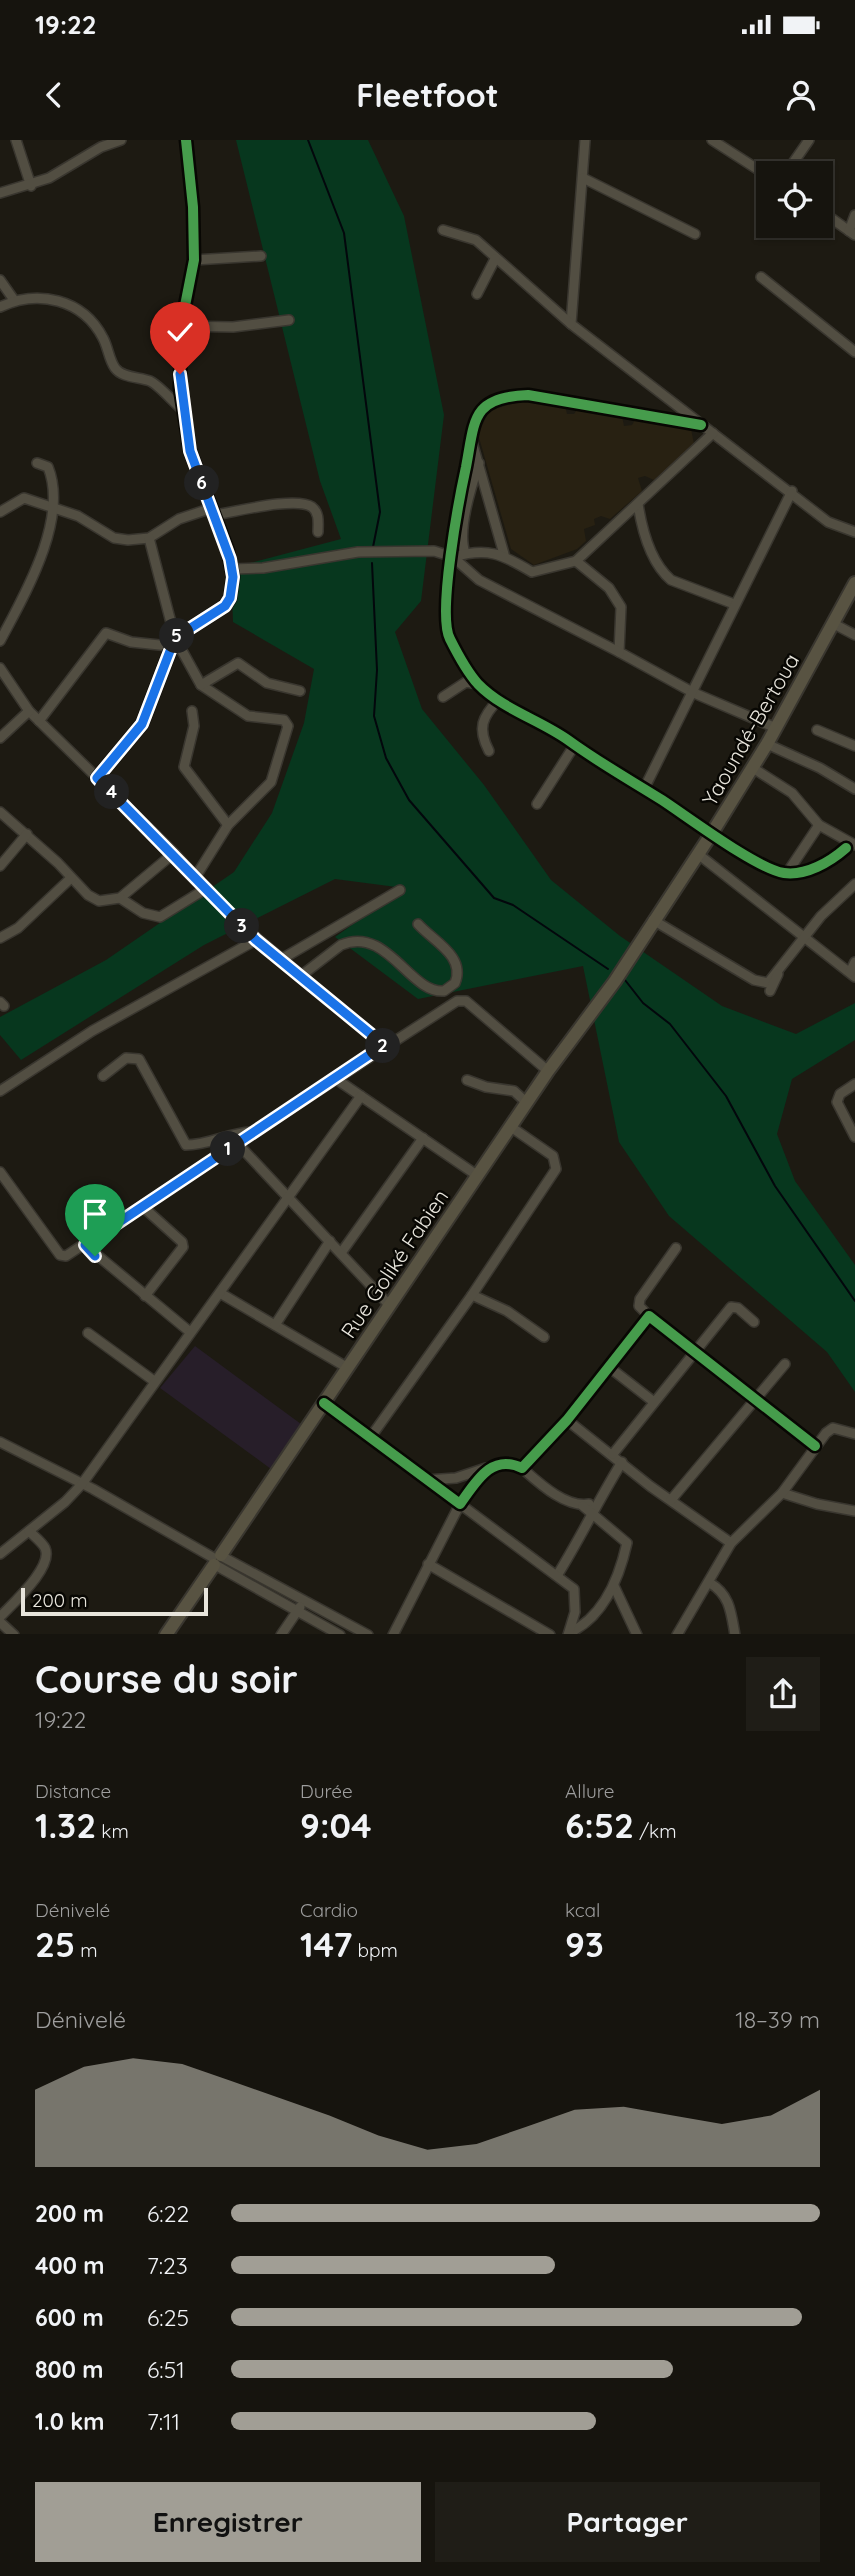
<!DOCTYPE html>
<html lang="fr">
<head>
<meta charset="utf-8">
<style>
  :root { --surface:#16140e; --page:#1f1d17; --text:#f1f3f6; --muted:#9e9e9e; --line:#35332e; --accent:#a19e95 }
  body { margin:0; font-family:Quicksand,sans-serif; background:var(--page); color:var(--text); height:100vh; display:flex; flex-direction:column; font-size:26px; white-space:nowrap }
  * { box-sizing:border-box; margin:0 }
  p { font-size:23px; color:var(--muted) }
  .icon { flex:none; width:38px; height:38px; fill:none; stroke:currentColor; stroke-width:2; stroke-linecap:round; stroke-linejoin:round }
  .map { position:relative; height:1494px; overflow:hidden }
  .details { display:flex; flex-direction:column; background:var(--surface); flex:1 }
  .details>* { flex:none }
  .controls { position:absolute; left:756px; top:21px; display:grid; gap:14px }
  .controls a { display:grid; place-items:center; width:77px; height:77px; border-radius:0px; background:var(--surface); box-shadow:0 2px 5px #0004,0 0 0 2px var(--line); font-size:35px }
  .scale { position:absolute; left:21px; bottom:18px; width:187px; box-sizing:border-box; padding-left:7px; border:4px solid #e8e5dc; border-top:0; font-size:19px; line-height:24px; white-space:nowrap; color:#e8e5dc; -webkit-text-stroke:5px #080703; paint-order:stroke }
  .pin { position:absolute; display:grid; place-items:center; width:60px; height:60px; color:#fff; margin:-72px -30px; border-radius:50% 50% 50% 0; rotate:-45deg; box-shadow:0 0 7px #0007 }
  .pin .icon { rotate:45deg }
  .km { position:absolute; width:35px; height:35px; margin:-18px; border-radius:50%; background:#222; color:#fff; font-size:19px; line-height:35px; text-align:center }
  .round { display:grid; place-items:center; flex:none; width:74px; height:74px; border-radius:0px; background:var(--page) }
  .overview { display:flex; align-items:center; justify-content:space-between; height:119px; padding:0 35px }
  h1 { font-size:38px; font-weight:700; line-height:52px }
  .metrics { display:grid; grid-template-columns:repeat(3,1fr); gap:10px; height:119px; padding:7px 35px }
  .metrics div { display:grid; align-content:center }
  .metrics b { font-size:35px; font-weight:700 }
  .metrics small { font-size:19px; font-weight:400 }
  .metrics p { font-size:19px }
  .chart { height:196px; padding:14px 35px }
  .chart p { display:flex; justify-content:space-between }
  .chart svg { width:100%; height:126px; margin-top:7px; fill:var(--accent); opacity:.7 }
  .cta { display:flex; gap:14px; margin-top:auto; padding:14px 35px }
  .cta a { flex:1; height:80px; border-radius:0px; background:var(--accent); color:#111; font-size:28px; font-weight:700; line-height:80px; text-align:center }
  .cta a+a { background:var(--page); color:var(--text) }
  ul { padding:0 35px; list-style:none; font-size:23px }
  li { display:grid; grid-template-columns:112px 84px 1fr; align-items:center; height:52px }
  li i { height:18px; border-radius:9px; background:var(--accent) }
  .status { display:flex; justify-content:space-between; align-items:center; height:49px; padding:0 35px; background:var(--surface); direction:ltr }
  .status svg { height:19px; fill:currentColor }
  header { display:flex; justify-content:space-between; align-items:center; height:91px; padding:0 35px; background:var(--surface); font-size:32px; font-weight:700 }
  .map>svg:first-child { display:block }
  .commercial { fill:#282112 }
  .education { fill:#271e29 }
  .green { fill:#07371e }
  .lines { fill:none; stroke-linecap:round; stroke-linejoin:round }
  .stream { stroke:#03070c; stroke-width:2 }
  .minor-casing { stroke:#39362f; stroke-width:12 }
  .highway-casing { stroke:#39362f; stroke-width:16 }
  .minor { stroke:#524e42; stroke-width:9 }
  .highway { stroke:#585342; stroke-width:12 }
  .cycleway-casing { stroke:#080703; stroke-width:15 }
  .cycleway { stroke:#469c4c; stroke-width:10 }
  .route-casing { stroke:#fff; stroke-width:14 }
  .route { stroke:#1a73e8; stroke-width:9 }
  .labels { text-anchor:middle; stroke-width:5; stroke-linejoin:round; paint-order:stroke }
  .street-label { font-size:21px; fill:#e8e5dc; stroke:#080703 }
</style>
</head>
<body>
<div class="status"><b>19:22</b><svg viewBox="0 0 49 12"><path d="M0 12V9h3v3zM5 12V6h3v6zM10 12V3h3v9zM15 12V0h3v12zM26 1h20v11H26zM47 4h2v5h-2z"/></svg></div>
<header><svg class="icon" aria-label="back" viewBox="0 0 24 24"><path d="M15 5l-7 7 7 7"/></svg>Fleetfoot<svg class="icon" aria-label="person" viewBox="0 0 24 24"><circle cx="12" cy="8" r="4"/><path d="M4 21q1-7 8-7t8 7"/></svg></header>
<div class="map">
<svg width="855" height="1495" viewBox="0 0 855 1495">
  <rect width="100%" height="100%" fill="#1d1a12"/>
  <path class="commercial" d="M 527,259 L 565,265 L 567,274 L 574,274 L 578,268 L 622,276 L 624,286 L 632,285 L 635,280 L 691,289 L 694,304 L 654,340 L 645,336 L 638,338 L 642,351 L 610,379 L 601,376 L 594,379 L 595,385 L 584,389 L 586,401 L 577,409 L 534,425 L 511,409 L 478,294 L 489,271 Z"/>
  <path class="education" d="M 195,1206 L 301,1284 L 271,1329 L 160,1248 Z"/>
  <path class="green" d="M 236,0 L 368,0 L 404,76 L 444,275 L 421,461 L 395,492 L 422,569 L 484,645 L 551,740 L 620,796 L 722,866 L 796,894 L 855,863 L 855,900 L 792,939 L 777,994 L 795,1041 L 855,1125 L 855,1252 L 827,1212 L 669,1076 L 619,1002 L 583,826 L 418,859 L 335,797 L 404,748 L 335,739 L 204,805 L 21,920 L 0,895 L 0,877 L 106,820 L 234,732 L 272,673 L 304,583 L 314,529 L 233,482 L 231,428 L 341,399 L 320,341 Z"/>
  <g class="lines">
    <g class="stream">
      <path d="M 308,0 L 344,93 L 380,372 L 373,407"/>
      <path d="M 372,423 L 377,530 L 374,576 L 386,618 L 409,660 L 494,758 L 513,765 L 608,829"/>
      <path d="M 625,840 L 643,863 L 670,884 L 726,956 L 775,1046 L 855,1161"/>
    </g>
    <g class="minor-casing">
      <g id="minor">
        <path d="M 16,0 L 31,46"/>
        <path d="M 585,0 L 571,184 L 828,382 L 855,392"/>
        <path d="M 712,0 L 768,36"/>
        <path d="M 786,33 L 809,0"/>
        <path d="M 583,38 L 695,94"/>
        <path d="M 0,53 L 49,38 L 101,7 L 121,0"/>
        <path d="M 821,71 L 855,95"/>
        <path d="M 443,90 L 476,100 L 571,184"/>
        <path d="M 849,91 L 855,75"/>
        <path d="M 194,120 L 261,116"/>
        <path d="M 761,137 L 855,212"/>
        <path d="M 0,140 L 14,160"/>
        <path d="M 477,154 L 495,119"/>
        <path d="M 0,167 C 38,149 83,159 103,198 C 108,207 109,220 115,228 C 122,238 140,237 150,241 C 159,245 174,263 183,270"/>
        <path d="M 181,186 L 233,187 L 289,180"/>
        <path d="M 701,285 L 528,255 C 471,257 475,280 466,327 C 459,359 437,475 450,499 C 457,513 468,533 478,544 C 502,569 540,580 568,600 C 598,622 630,640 662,660 C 688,677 757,729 784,733 C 806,736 830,722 846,708"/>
        <path d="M 472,302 L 504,414"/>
        <path d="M 638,364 C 642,390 650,422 671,440 L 734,464"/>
        <path d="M 0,372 L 24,358 L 78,376 L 114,398 L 128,400 L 149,398 L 179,379 L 212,368"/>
        <path d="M 214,375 C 235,372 296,356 312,367 C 320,373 318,384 318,392"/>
        <path d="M 149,398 L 175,498 L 201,545 L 248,576 L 284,580 L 288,586 L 271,642 L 228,685 L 196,736"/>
        <path d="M 465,413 C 457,390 471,347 479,323"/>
        <path d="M 453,417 C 488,407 502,414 532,432 L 576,421 L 713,293"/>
        <path d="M 576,421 L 609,448 L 621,467 L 619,512 L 694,553 L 776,588"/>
        <path d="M 232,429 L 263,428 L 358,412 L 434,411 L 453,417 L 479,440 L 619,512"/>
        <path d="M 834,484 L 855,495"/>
        <path d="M 0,501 C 25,454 69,379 48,327 L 37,323"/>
        <path d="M 0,528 L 29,571 L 174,713 L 233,778 L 384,905"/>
        <path d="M 201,545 L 238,523 L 267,543 L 300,551"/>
        <path d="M 443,557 L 466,542 L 478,544"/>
        <path d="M 192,571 L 194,586 L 184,627 L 228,685"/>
        <path d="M 39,581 L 106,493 L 131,502 L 169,506"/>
        <path d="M 817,590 L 855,606"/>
        <path d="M 0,598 L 29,571"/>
        <path d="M 767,604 L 820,628 L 855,649"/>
        <path d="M 489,611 C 477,588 482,577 499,559"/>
        <path d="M 753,628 L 792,653 L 819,685 L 855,705"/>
        <path d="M 97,638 L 142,584 L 175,498 L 225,466 L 230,458 L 233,437 L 228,411 L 190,311 L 180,248 L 181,186 L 194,120 L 193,67 L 186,0"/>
        <path d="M 644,649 L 792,351"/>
        <path d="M 537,664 L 574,606"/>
        <path d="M 0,672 L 58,723 L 88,755 L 99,761 L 120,758 L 174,713"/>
        <path d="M 698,714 L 855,837"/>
        <path d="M 0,726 L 27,694"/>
        <path d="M 787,733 L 819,685"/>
        <path d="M 120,758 L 143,773 L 160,777 L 207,748"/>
        <path d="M 653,780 L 754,840 L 768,843 L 821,776 L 855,744"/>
        <path d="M 0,798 L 18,788 L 71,738"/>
        <path d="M 280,820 L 400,750"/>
        <path d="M 850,832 L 855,822"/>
        <path d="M 302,835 L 341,805 C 387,785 410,854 444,851 L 455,843 C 466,816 433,801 418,784"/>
        <path d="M 770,851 L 778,834"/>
        <path d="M 0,862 L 4,866"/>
        <path d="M 103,936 L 126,918 L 139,919 L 186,1005 C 209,1005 228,993 251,992"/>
        <path d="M 336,939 L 478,1036"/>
        <path d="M 467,940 L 486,947 L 514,951 L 527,963"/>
        <path d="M 855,944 L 840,954 L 837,962 L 855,997"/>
        <path d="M 0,951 L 92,891 L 256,800"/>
        <path d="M 0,1032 L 60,1115 L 66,1116 L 237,1003"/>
        <path d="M 142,1066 L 182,1102 L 183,1107 L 145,1156"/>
        <path d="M 85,1105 L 190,1192"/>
        <path d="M 341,1113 L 423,998"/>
        <path d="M 220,1153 L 348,1228"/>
        <path d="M 472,1155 L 507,1171 L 544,1197"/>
        <path d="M 390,1166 L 237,1003 L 457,861 L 466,861 L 548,931"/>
        <path d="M 649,1176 L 639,1166 L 640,1159 L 676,1108"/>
        <path d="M 275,1185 L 330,1101"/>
        <path d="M 88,1193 L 154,1241"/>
        <path d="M 609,1227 L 654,1262"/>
        <path d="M 324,1263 L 460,1364 C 476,1342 491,1313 522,1328 L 567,1280 L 649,1176 L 815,1306"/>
        <path d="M 567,1280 L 650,1346 L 731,1403"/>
        <path d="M 370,1298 L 472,1155 L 556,1029 L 553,1016 L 511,987"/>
        <path d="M 0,1302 L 93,1349 L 212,1417"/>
        <path d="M 613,1314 L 731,1167 L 738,1168 L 754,1182"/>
        <path d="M 522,1328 C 538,1342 565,1368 589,1364"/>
        <path d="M 427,1340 L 456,1338 L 486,1328"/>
        <path d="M 782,1353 L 817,1364 L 855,1371"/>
        <path d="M 671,1360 L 785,1224"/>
        <path d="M 0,1414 L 65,1362 L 82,1344 L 361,956"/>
        <path d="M 223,1417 L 368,1495"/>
        <path d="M 428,1424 L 550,1495"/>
        <path d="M 217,1426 L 340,1495"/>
        <path d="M 558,1434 C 581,1397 599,1359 622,1322"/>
        <path d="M 710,1443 C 730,1455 731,1472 735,1495"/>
        <path d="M 614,1446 L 637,1495"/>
        <path d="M 0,1477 C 12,1464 54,1427 45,1408 C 42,1402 34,1396 29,1391"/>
        <path d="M 0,1482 L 14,1495"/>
        <path d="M 569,1493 C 604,1477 619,1439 627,1403 L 583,1366"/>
        <path d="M 281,1495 L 300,1467"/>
        <path d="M 393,1495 L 460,1364 L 574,1449 L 575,1472 L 568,1495"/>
        <path d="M 677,1495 L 731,1403 L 782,1353 L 826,1293 L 833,1288 L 855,1294"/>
      </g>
    </g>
    <g class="highway-casing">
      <g id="highway">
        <path d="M 221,1415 L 548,931 L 615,841 L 712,693 L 767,604 L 855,443"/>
        <path d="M 166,1495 L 214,1425"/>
      </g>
    </g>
    <use href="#minor" class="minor"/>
    <use href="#highway" class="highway"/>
    <g class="cycleway-casing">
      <g id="cycleway">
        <path d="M 701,285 L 528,255 C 471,257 475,280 466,327 C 459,359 437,475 450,499 C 457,513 468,533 478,544 C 502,569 540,580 568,600 C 598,622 630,640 662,660 C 688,677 757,729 784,733 C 806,736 830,722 846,708"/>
        <path d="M 97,638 L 142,584 L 175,498 L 225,466 L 230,458 L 233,437 L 228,411 L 190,311 L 180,248 L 181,186 L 194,120 L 193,67 L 186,0"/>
        <path d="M 324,1263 L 460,1364 C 476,1342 491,1313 522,1328 L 567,1280 L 649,1176 L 815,1306"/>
      </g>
    </g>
    <use href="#cycleway" class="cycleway"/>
  </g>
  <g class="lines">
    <g class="route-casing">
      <path id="route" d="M 95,1116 L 85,1105 L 384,905 L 256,800 L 97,638 L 142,584 L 175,498 L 225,466 L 230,458 L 233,437 L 230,419 L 190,311 L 180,234"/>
    </g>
    <use href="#route" class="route"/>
  </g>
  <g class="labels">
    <g class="street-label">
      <text transform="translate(751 590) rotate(-60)" y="7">Yaoundé-Bertoua</text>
      <text transform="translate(395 1124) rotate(-56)" y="7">Rue Goliké Fabien</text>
    </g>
  </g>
</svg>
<div class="controls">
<a><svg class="icon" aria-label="locate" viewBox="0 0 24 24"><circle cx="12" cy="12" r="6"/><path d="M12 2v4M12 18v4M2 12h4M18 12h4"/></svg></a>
</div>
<div class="scale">200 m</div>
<div class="pin" style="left:95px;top:1116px;background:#1e9e55"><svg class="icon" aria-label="arrive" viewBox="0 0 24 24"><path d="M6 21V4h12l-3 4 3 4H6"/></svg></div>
<div class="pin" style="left:180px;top:234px;background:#d93025"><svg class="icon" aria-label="check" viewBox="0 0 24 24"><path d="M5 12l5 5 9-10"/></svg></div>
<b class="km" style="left:228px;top:1009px">1</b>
<b class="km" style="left:383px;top:906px">2</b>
<b class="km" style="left:242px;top:786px">3</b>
<b class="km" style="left:112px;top:652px">4</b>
<b class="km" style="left:177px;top:496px">5</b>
<b class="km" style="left:202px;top:343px">6</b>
</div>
<section class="details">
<div class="overview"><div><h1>Course du soir</h1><p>19:22</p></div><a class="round"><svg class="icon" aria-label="share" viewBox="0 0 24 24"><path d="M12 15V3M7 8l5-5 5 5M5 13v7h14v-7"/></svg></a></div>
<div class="metrics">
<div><p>Distance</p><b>1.32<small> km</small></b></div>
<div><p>Durée</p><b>9:04</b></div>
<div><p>Allure</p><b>6:52<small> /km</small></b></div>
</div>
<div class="metrics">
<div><p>Dénivelé</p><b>25<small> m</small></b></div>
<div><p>Cardio</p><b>147<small> bpm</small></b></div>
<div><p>kcal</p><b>93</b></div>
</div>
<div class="chart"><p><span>Dénivelé</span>18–39 m</p>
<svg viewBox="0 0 160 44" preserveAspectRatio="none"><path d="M0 44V17L10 9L20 6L30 8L40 14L50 20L60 26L70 33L80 38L90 36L100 30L110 24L120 23L130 26L140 29L150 26L160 17V44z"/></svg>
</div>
<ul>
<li><b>200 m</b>6:22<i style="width:100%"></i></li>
<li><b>400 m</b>7:23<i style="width:55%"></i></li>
<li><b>600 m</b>6:25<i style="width:97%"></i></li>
<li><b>800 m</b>6:51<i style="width:75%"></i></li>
<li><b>1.0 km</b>7:11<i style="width:62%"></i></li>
</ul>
<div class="cta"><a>Enregistrer</a><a>Partager</a></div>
</section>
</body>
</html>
